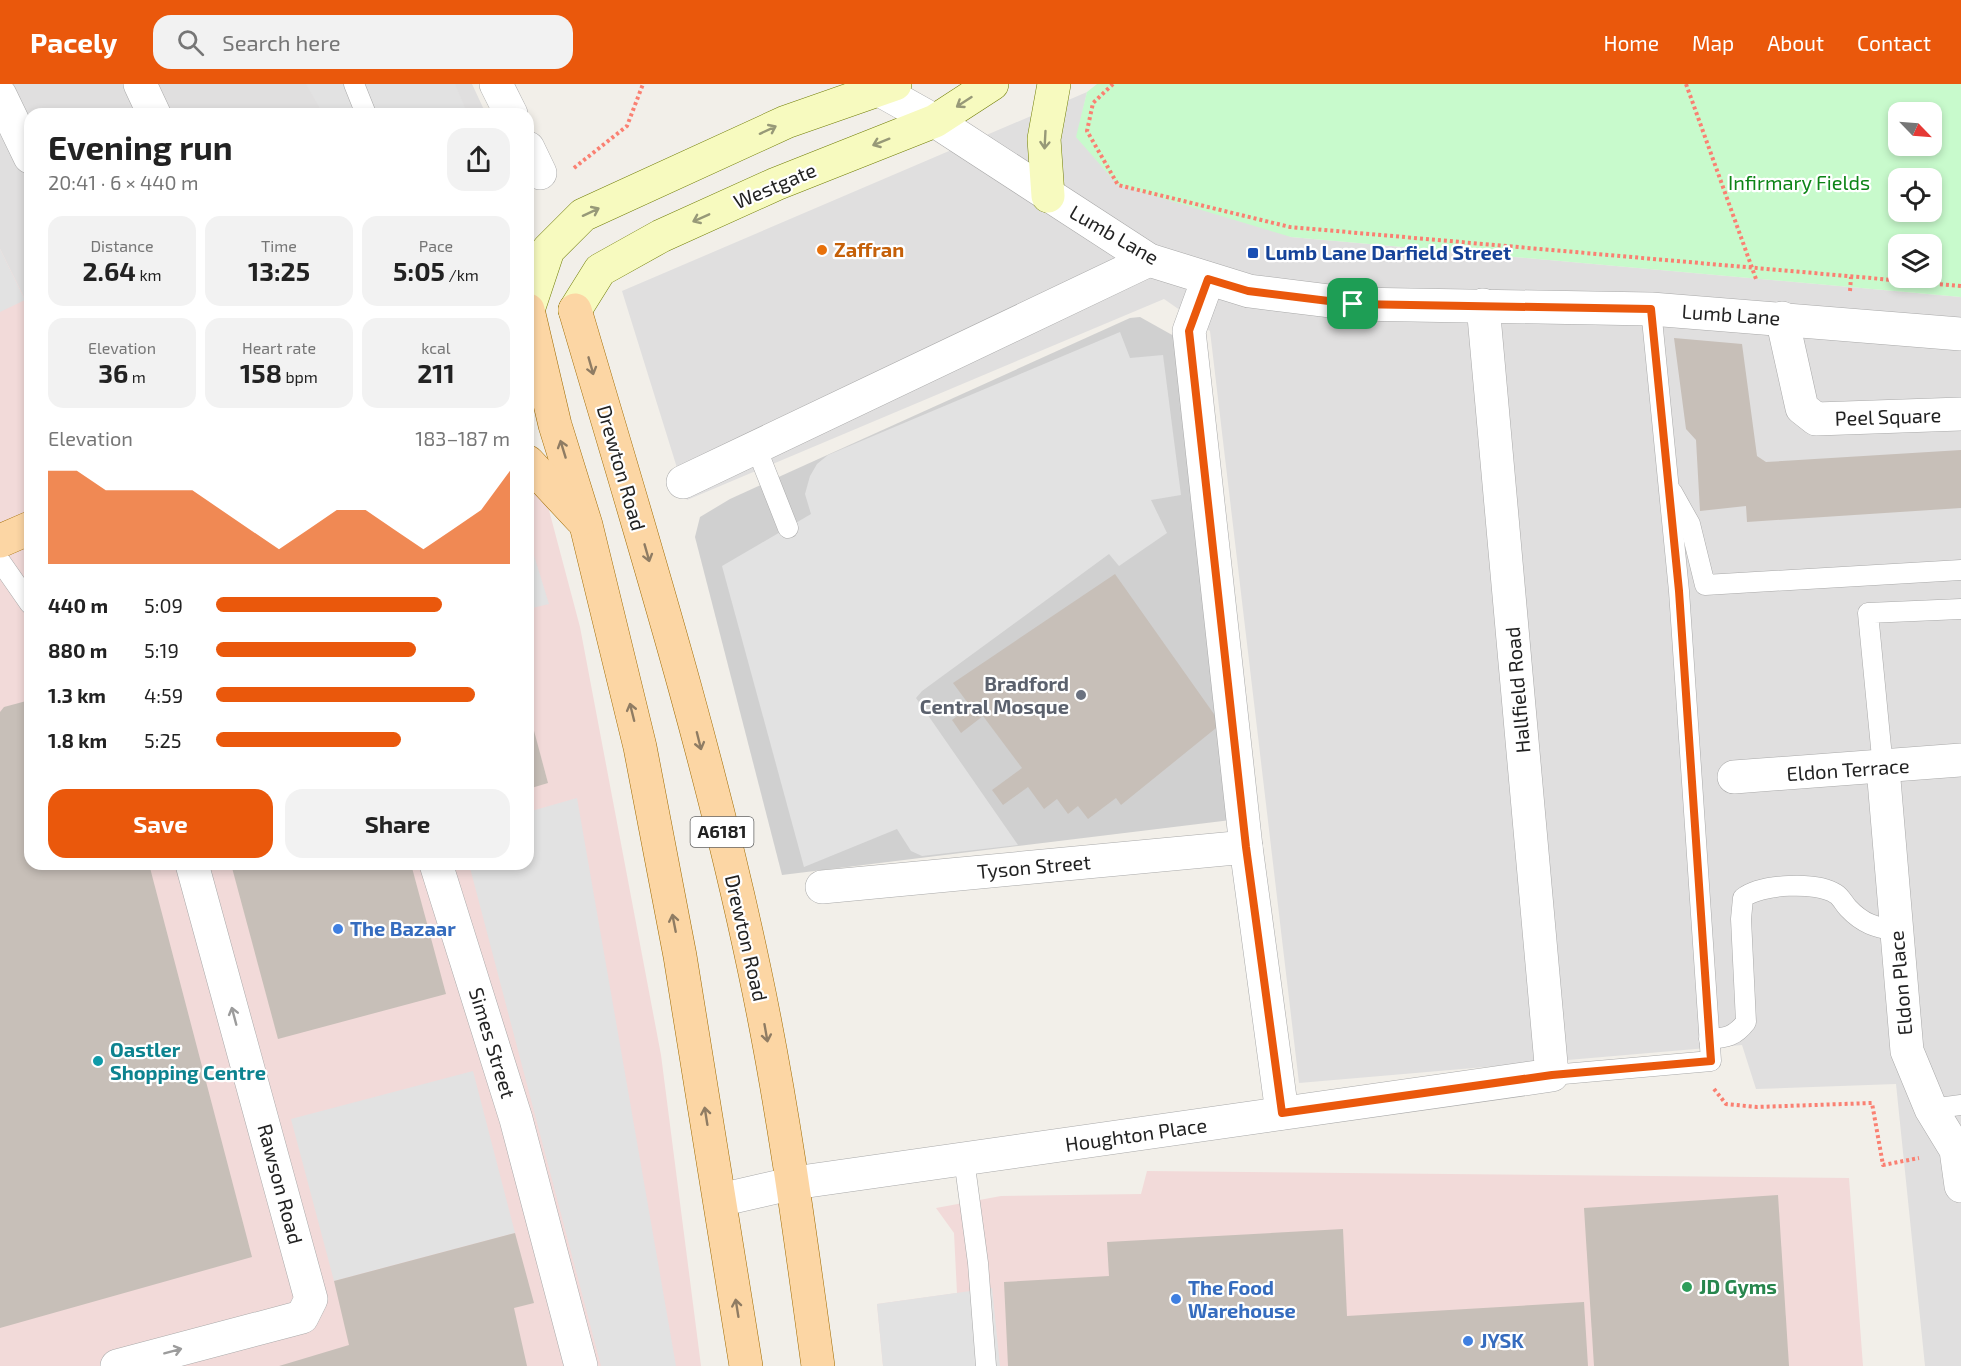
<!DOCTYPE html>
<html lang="en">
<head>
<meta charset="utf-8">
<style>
  :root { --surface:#fff; --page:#f2f2f2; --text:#222; --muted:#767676; --accent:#ea580c }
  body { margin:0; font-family:"Exo 2",sans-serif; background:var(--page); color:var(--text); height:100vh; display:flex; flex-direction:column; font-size:22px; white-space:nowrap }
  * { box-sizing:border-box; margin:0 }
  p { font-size:20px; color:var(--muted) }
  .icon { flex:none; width:33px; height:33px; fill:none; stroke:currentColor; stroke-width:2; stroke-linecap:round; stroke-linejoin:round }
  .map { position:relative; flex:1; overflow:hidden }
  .side { position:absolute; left:24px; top:24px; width:510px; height:762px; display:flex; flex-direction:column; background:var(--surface); border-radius:18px; box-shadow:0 3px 9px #0003 }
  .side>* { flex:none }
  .needle { width:39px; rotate:115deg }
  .controls { position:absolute; left:1888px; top:18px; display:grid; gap:12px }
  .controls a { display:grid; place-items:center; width:54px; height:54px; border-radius:12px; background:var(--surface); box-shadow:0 3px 9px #0003; font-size:30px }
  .pin { position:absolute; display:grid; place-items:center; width:51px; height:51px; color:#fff; margin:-26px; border-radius:12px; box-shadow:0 3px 9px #0006 }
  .round { display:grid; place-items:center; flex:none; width:63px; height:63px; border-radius:18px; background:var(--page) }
  .overview { display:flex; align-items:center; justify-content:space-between; height:102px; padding:0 24px }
  h1 { font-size:33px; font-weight:700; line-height:45px }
  .metrics { display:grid; grid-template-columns:repeat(3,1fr); gap:9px; height:102px; padding:6px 24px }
  .metrics div { display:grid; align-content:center; border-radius:15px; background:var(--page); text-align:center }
  .metrics b { font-size:26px; font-weight:700 }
  .metrics small { font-size:16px; font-weight:400 }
  .metrics p { font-size:16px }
  .chart { height:168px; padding:12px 24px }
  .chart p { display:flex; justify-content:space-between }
  .chart svg { width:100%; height:108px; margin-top:6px; fill:var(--accent); opacity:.7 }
  .cta { display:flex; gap:12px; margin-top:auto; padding:12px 24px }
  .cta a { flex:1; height:69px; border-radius:18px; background:var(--accent); color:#fff; font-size:24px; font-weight:700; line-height:69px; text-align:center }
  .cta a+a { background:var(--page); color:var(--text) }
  ul { padding:0 24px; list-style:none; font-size:20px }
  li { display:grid; grid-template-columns:96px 72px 1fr; align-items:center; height:45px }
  li i { height:15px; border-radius:8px; background:var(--accent) }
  header { display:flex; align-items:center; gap:36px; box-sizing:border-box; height:84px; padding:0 30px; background:var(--accent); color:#fff }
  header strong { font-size:28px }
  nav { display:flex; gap:33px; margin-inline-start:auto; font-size:21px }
  .search { width:420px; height:54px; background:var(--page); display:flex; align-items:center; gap:15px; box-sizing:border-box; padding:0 21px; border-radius:18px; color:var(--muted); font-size:22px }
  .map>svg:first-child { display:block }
  .residential { fill:#e0dfdf }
  .commercial { fill:#f2dad9 }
  .religious { fill:#d0d0d0 }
  .park { fill:#c8facc; fill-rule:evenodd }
  .parking { fill:#e2e2e2 }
  .building { fill:#c7bfb8 }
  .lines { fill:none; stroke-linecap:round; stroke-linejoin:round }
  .service-casing { stroke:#a9a9a9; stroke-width:21 }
  .minor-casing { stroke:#a9a9a9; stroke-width:34 }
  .secondary-casing { stroke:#707d05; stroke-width:34 }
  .primary-casing { stroke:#a06b00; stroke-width:34 }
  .path { stroke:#fa8072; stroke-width:4; stroke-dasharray:3 3; stroke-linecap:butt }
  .service { stroke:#fff; stroke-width:20 }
  .minor { stroke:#fff; stroke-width:33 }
  .secondary { stroke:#f7fabf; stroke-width:33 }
  .primary { stroke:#fcd6a4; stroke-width:33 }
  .oneway { stroke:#979978 }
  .oneway2 { stroke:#8f7c63 }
  .oneway3 { stroke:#9c9c9c }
  .route-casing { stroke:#fff; stroke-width:12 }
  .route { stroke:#ea580c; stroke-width:8 }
  .food-dot { fill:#e8710a; stroke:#fff; stroke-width:2 }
  .transit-dot { fill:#1a4fb4; stroke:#fff; stroke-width:2 }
  .worship-dot { fill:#6b7280; stroke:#fff; stroke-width:2 }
  .shop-dot { fill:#3f7fe0; stroke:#fff; stroke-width:2 }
  .culture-dot { fill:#0f9aa8; stroke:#fff; stroke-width:2 }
  .leisure-dot { fill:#2e9e5b; stroke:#fff; stroke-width:2 }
  .labels { text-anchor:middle; stroke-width:4.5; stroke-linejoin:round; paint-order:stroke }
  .shield { fill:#fff; stroke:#646464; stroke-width:1.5 }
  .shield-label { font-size:18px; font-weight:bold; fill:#222 }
  .park-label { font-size:20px; fill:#0c8416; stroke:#fff }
  .street-label { font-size:20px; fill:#222; stroke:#fff }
  .food-label { font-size:20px; font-weight:bold; fill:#c56008; stroke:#fff; text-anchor:start }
  .transit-label { font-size:20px; font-weight:bold; fill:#164399; stroke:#fff; text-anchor:start }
  .worship-label { font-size:20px; font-weight:bold; fill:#5b616d; stroke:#fff; text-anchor:end }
  .shop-label { font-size:20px; font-weight:bold; fill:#366cbe; stroke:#fff; text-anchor:start }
  .culture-label { font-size:20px; font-weight:bold; fill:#0d838f; stroke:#fff; text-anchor:start }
  .leisure-label { font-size:20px; font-weight:bold; fill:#27864d; stroke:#fff; text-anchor:start }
</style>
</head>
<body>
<header>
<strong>Pacely</strong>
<div class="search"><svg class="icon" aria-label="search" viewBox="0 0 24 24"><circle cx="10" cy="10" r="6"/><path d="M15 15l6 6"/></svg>Search here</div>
<nav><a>Home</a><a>Map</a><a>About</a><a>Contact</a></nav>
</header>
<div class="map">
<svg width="1961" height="1282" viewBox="0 0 1961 1282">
  <rect width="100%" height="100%" fill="#f2efe9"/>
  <g class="residential">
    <path d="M 0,0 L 472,0 L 486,30 L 30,30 L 30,226 L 0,165 Z"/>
    <path d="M 1087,8 L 1077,53 L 1291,153 L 1961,213 L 1961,1282 L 1925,1282 L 1896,1000 L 1756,1005 L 1742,961 L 1299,999 L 1210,247 L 1164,215 L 687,416 L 622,207 Z"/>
  </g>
  <g class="commercial">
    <path d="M 0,165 L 30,225 L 30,780 L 528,780 L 528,347 L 580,543 L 661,971 L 701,1282 L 0,1282 Z"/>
    <path d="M 1147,1087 L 1849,1094 L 1863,1282 L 883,1282 L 877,1220 L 957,1209 L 954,1149 L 936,1124 L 1001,1112 L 1141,1110 Z"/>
  </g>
  <path class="religious" d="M 1140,233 L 1174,252 L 1231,736 L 782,791 L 695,453 L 700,433 L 730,415 L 1130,234 Z"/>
  <path class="park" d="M 1097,0 L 1961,0 L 1961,213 L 1291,153 L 1118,101 L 1076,53 L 1087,8 ZM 1899,28 L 1932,28 L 1932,62 L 1899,62 ZM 1899,94 L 1932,94 L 1932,128 L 1899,128 ZM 1899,160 L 1932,160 L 1932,194 L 1899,194 Z"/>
  <g class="parking">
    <path d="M 306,0 L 455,0 L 466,26 L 459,30 L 323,30 Z"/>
    <path d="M 0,165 L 25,216 L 0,228 Z"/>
    <path d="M 1120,248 L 1130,274 L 1163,271 L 1181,411 L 1151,416 L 1167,449 L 1119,482 L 1109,470 L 922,607 L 916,614 L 1018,761 L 922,772 L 911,767 L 897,745 L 804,783 L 722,482 L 811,430 L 805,410 L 810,392 L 817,380 L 828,371 Z"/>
    <path d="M 528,452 L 549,520 L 528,525 Z"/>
    <path d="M 577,714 L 676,1282 L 601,1282 L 469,780 L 528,780 L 528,728 Z"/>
    <path d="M 473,987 L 515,1149 L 334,1197 L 291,1035 Z"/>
    <path d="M 992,1204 L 1000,1282 L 883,1282 L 877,1220 Z"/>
  </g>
  <g class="building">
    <path d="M 1674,254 L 1742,260 L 1757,372 L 1766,378 L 1961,366 L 1961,424 L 1747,438 L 1746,422 L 1700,427 L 1696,356 L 1686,345 Z"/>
    <path d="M 1115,490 L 1221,640 L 1121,721 L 1116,714 L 1088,735 L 1078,722 L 1068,730 L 1057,715 L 1044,725 L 1028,703 L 1003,721 L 992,706 L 1022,684 L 983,632 L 961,649 L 952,636 L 970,622 L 953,599 Z"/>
    <path d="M 30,616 L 30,780 L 149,780 L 252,1173 L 0,1244 L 0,628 L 4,623 Z"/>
    <path d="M 529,628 L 548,699 L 528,705 L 528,629 Z"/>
    <path d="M 231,780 L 411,780 L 446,910 L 278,955 Z"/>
    <path d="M 1778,1111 L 1789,1282 L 1594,1282 L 1584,1124 Z"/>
    <path d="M 1343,1145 L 1347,1232 L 1584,1218 L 1588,1282 L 1008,1282 L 1004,1198 L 1109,1192 L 1107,1158 Z"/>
    <path d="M 515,1149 L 534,1219 L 514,1224 L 527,1282 L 279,1282 L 349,1261 L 334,1197 Z"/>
  </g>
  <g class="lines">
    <g class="service-casing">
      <g id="service">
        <path d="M 354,0 L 366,30"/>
        <path d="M 756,363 L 788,444"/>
        <path d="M 1672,408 L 1690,440 L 1705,501 L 1961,486"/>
        <path d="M 0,477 L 30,520"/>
        <path d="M 1883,684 L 1868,529 L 1961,525"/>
        <path d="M 1709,955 C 1727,954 1735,952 1746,938 L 1741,835 L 1743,814 C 1760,800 1817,797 1836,810 C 1841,813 1844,820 1848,824 C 1863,840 1875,843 1896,847"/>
        <path d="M 1552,991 L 1711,977 L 1679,507 L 1651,225"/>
        <path d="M 1931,1025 L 1961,1021"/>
        <path d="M 964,1075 L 978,1179 L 986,1282"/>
      </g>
    </g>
    <g class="minor-casing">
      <g id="minor">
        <path d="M 140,0 L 154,30"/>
        <path d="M 496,0 L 511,30"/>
        <path d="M 869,0 L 935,37 L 1149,176 L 1249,207 L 1354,220 L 1651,225 L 1961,250"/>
        <path d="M 0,11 L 30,73"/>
        <path d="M 528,64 L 540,89"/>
        <path d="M 1208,195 L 1189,247 L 1246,763 L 1282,1029"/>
        <path d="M 1782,234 L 1802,324 L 1816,335 L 1961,330"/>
        <path d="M 683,398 L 1149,176"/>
        <path d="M 1883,684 L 1907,967 L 1931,1025 L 1956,1066 L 1961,1102"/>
        <path d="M 1734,693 L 1961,676"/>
        <path d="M 436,780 L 516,1035 L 581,1282"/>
        <path d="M 822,803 L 1246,763"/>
        <path d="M 720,1116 L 794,1099 L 1552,991 L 1483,221"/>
        <path d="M 117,1282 L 302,1233 L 311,1215 L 192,780"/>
      </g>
    </g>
    <g class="secondary-casing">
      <g id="secondary">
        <path d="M 1048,112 L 1044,55 L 1054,0"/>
        <path d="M 528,226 L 548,166 L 583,131 L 786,38 L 895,0"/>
        <path d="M 575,226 L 600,186 L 661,152 L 776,100 L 935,37 L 992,0"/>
      </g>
    </g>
    <g class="primary-casing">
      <g id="primary">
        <path d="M 528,226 L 555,341 L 586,441 L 640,663 L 680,872 L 746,1282"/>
        <path d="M 575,226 C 639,444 707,661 754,884 C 782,1015 800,1149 818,1282"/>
        <path d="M 528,378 L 581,435"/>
        <path d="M 0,457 L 30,444"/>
      </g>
    </g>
    <g class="path">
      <path d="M 1113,0 L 1093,19 L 1087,47 L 1118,101 L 1290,143 L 1961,202"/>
      <path d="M 1686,0 L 1756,195"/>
      <path d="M 574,84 L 627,42 L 643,0"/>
      <path d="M 1850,207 L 1851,193"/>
      <path d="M 1714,1005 L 1726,1020 L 1757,1023 L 1872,1019 L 1883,1081 L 1919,1074"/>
    </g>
    <use href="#service" class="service"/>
    <use href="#minor" class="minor"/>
    <use href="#secondary" class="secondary"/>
    <use href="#primary" class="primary"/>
  </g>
  <defs><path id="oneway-shaft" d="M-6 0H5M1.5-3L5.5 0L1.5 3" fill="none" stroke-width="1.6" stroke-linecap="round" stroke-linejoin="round" transform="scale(1.5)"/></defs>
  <g class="oneway">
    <use href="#oneway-shaft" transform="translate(964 18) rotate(147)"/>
    <use href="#oneway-shaft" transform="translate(768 46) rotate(-25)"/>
    <use href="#oneway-shaft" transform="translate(1045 56) rotate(93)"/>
    <use href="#oneway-shaft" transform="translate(881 58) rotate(158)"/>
    <use href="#oneway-shaft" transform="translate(591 128) rotate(-25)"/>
    <use href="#oneway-shaft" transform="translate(701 134) rotate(156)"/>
  </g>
  <g class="oneway2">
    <use href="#oneway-shaft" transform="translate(591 282) rotate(74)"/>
    <use href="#oneway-shaft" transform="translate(563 365) rotate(-107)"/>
    <use href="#oneway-shaft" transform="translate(647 469) rotate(74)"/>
    <use href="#oneway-shaft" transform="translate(632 628) rotate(-104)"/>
    <use href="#oneway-shaft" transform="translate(699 657) rotate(76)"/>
    <use href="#oneway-shaft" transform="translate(674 839) rotate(-101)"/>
    <use href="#oneway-shaft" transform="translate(766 949) rotate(80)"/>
    <use href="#oneway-shaft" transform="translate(706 1032) rotate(-99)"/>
    <use href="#oneway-shaft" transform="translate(737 1224) rotate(-99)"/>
  </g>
  <g class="oneway3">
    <use href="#oneway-shaft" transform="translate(234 932) rotate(-105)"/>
    <use href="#oneway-shaft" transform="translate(173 1267) rotate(-15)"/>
  </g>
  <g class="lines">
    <g class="route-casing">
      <path id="route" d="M 1208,195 L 1248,207 L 1353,220 L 1651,225 L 1679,507 L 1711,977 L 1552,991 L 1282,1029 L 1246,763 L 1189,247 Z"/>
    </g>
    <use href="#route" class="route"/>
  </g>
  <circle class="food-dot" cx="822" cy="166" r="6"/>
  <rect class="transit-dot" x="1247" y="163" width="12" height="12" rx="3"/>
  <circle class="worship-dot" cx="1081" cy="611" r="6"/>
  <g class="shop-dot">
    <circle cx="338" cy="845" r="6"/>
    <circle cx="1176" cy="1215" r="6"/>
    <circle cx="1468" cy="1257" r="6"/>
  </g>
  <circle class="culture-dot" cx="98" cy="977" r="6"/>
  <circle class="leisure-dot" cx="1687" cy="1203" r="6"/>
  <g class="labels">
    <rect class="shield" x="690.5" y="733" width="63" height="30" rx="4.5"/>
    <g class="shield-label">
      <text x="722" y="754">A6181</text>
    </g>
    <g class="park-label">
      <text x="1799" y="106">Infirmary Fields</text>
    </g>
    <g class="street-label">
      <text transform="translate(775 102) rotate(-23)" y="7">Westgate</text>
      <text transform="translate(1114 151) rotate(30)" y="7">Lumb Lane</text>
      <text transform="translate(1731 231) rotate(4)" y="7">Lumb Lane</text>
      <text transform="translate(1888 333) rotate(-2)" y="7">Peel Square</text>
      <text transform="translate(621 384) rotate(74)" y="7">Drewton Road</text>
      <text transform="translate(1518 606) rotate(-95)" y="7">Hallfield Road</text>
      <text transform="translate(1848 686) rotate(-4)" y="7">Eldon Terrace</text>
      <text transform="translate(1034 783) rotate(-5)" y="7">Tyson Street</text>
      <text transform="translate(746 854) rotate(77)" y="7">Drewton Road</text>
      <text transform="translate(1901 899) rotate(-95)" y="7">Eldon Place</text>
      <text transform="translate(492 959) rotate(73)" y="7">Simes Street</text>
      <text transform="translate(1136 1051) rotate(-8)" y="7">Houghton Place</text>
      <text transform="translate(280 1100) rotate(75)" y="7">Rawson Road</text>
    </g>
    <g class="food-label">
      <text x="834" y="173">Zaffran</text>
    </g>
    <g class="transit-label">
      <text x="1265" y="176">Lumb Lane Darfield Street</text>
    </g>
    <g class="worship-label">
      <text x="1069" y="607">Bradford<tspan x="1069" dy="23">Central Mosque</tspan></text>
    </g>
    <g class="shop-label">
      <text x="350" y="852">The Bazaar</text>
      <text x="1188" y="1211">The Food<tspan x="1188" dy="23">Warehouse</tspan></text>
      <text x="1480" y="1264">JYSK</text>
    </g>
    <g class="culture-label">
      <text x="110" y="973">Oastler<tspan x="110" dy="23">Shopping Centre</tspan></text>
    </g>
    <g class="leisure-label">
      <text x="1699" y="1210">JD Gyms</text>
    </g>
  </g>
</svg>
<div class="controls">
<a><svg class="needle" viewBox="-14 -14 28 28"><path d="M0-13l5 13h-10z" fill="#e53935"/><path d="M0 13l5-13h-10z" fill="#767676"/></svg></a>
<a><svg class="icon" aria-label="locate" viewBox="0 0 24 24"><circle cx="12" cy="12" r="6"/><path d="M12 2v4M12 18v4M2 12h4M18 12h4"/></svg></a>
<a><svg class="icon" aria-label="layers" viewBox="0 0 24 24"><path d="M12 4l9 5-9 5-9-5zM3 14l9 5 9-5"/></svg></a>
</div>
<div class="pin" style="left:1353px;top:220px;background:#1e9e55"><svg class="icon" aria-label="arrive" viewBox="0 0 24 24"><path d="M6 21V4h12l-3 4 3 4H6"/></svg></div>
<section class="side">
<div class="overview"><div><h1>Evening run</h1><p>20:41 · 6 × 440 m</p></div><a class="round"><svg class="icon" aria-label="share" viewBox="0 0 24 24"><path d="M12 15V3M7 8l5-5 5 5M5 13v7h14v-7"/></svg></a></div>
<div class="metrics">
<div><p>Distance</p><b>2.64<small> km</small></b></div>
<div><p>Time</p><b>13:25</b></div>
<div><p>Pace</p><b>5:05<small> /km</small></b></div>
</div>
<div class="metrics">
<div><p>Elevation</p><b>36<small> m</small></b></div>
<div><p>Heart rate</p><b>158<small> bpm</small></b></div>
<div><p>kcal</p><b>211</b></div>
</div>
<div class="chart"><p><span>Elevation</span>183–187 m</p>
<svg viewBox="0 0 160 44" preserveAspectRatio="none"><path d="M0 44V6L10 6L20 14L30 14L40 14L50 14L60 22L70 30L80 38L90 30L100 22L110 22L120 30L130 38L140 30L150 22L160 6V44z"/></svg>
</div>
<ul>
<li><b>440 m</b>5:09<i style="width:77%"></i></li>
<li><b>880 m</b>5:19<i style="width:68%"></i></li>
<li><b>1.3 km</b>4:59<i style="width:88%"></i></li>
<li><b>1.8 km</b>5:25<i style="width:63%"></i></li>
</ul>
<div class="cta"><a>Save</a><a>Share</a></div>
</section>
</div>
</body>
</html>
